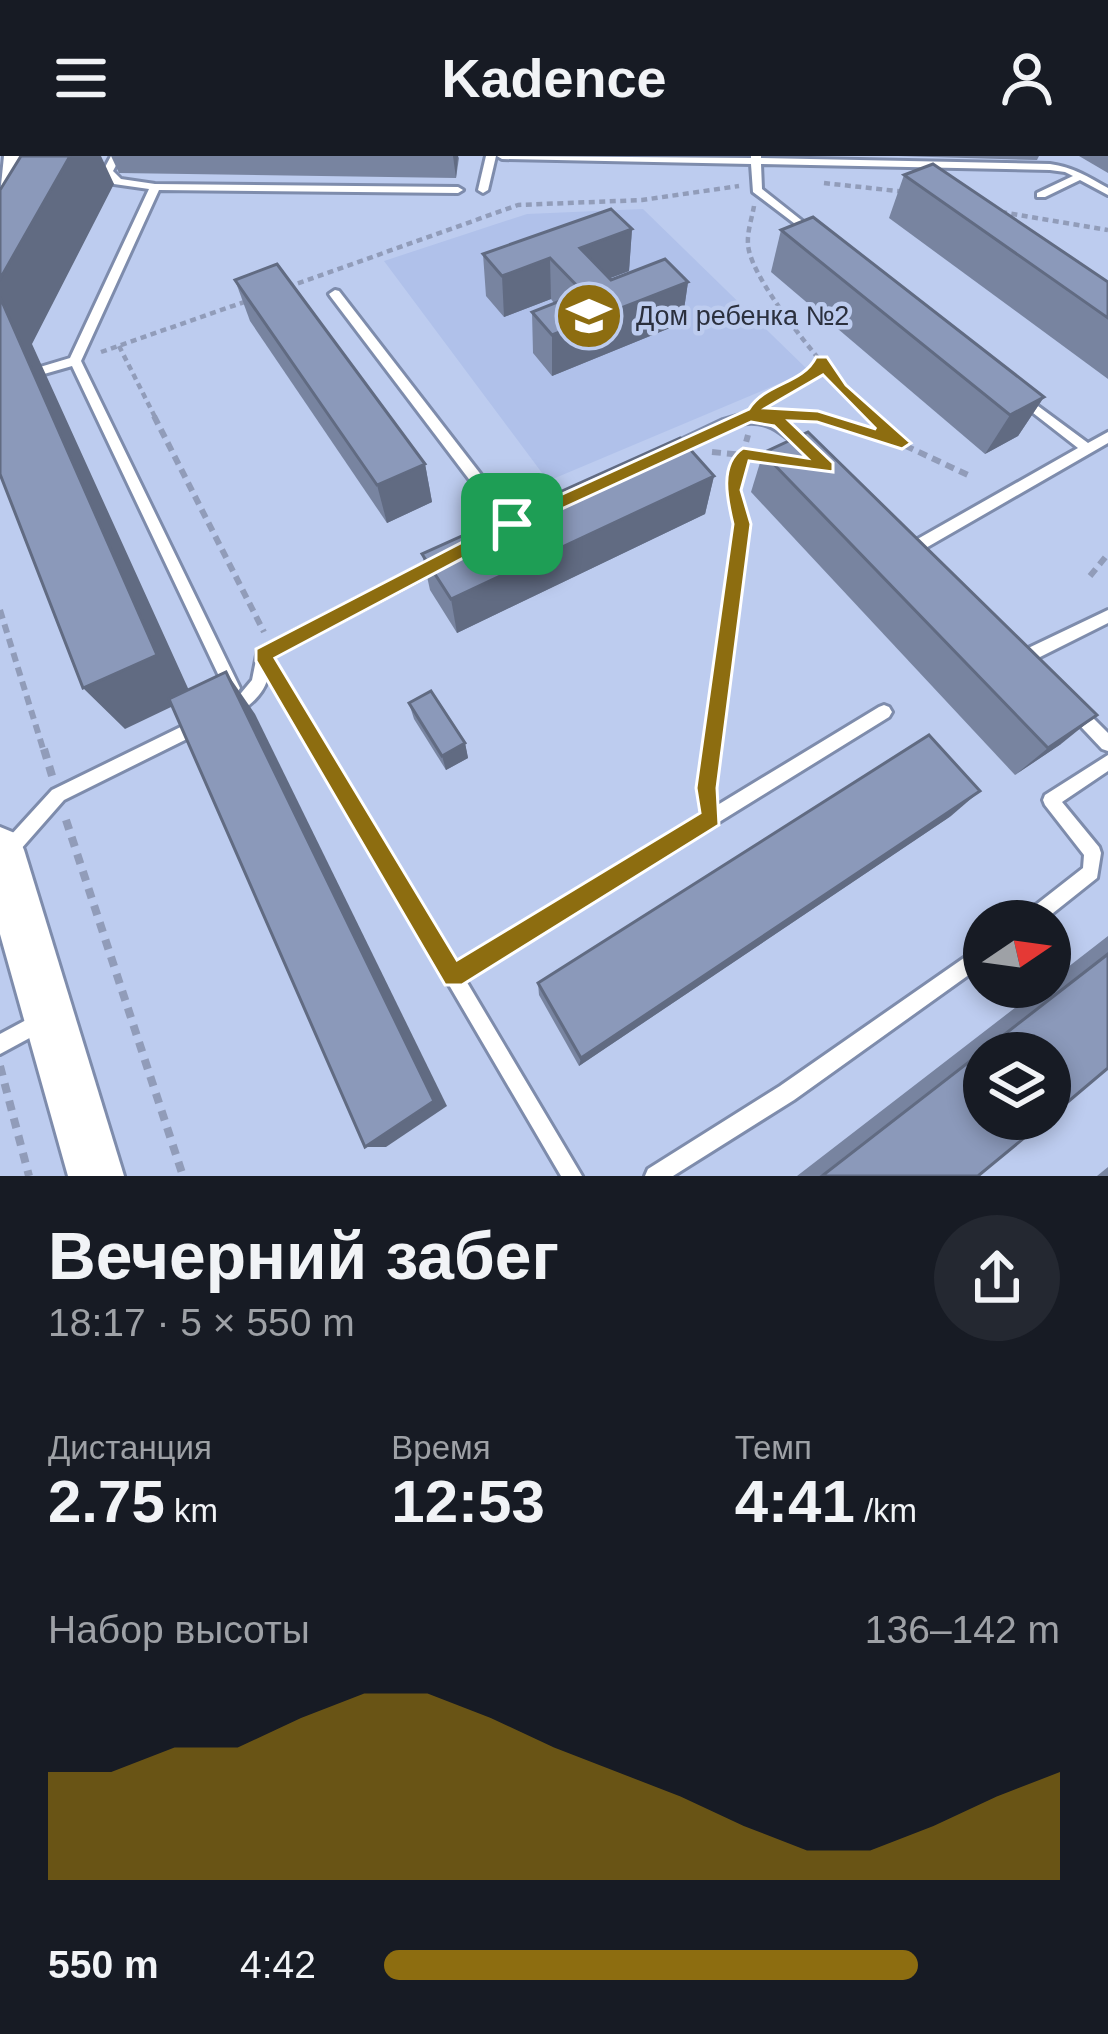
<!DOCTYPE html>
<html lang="ru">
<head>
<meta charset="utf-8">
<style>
  :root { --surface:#171b24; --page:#242831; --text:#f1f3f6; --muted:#9ea1a6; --accent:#8d6d10 }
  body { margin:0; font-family:Helvetica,sans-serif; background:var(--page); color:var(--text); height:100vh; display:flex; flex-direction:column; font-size:45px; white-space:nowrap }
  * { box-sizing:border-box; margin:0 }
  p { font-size:39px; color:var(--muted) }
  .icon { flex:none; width:66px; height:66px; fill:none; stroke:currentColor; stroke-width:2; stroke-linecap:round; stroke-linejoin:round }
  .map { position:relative; height:1020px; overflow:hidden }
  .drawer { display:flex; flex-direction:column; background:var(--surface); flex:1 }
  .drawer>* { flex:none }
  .needle { width:78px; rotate:77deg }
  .buttons { position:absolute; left:963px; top:744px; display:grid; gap:24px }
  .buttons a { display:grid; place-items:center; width:108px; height:108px; border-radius:50%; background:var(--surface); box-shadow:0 6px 18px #0003; font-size:60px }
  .pin { position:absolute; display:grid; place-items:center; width:102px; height:102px; color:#fff; margin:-51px; border-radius:24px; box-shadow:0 6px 18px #0006 }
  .round { display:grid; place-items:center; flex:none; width:126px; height:126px; border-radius:63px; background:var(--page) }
  .overview { display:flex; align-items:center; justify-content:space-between; height:204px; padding:0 48px }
  h1 { font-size:66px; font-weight:600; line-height:90px }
  .figures { display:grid; grid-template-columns:repeat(3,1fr); gap:18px; height:204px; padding:12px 48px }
  .figures div { display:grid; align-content:center }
  .figures b { font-size:60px; font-weight:600 }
  .figures small { font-size:33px; font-weight:400 }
  .figures p { font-size:33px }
  .chart { height:336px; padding:24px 48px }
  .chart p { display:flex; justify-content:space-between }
  .chart svg { width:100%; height:216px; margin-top:12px; fill:var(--accent); opacity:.7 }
  ul { padding:0 48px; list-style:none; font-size:39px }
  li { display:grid; grid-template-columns:192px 144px 1fr; align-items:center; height:90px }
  li i { height:30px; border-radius:15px; background:var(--accent) }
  header { display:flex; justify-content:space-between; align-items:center; height:156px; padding:0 48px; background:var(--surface); font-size:54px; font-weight:600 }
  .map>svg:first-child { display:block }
  .built { fill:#b0c1ea }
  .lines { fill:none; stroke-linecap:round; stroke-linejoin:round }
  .lane-casing { stroke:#7e8cac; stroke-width:6 }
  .secondary-casing { stroke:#7e8cac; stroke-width:6 }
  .path-far2 { stroke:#919cb9; stroke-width:4.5; stroke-dasharray:6 4.5; stroke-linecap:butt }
  .path-far1 { stroke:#919cb9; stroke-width:6; stroke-dasharray:9 6; stroke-linecap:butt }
  .path { stroke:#919cb9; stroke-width:8; stroke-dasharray:10 8; stroke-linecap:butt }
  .lane { fill:#fff; fill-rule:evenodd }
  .secondary { fill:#fff; fill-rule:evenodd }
  .wall { fill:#7884a0 }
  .shaded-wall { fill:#616b82 }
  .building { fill:#8b99ba; stroke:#616b82; stroke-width:3 }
  .route { fill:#8d6d10; stroke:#fff; stroke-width:3; fill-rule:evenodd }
  .labels { text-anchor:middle; stroke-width:9; stroke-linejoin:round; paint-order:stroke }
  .far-poi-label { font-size:27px; fill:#2b303e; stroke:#bdccef; text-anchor:start }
</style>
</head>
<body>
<header><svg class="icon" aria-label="menu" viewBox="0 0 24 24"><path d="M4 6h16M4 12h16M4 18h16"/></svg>Kadence<svg class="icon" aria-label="person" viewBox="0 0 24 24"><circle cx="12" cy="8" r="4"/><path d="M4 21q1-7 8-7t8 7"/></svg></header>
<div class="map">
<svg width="1108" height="1020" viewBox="0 0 1108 1020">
  <rect width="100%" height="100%" fill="#bdccef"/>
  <path class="built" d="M 643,53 L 809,215 L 548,325 L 384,105 L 527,58 Z"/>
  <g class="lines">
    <g class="lane-casing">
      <g id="lane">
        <path d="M 111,0 L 121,0 L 113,15 L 121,23 L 155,28 L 458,31 L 463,34 L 458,37 L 159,34 L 81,205 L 240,532 L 237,537 L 232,539 L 227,537 L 72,210 L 44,218 L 38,214 L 40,211 L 70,202 L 149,33 L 114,28 L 103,15 Z"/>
        <path d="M 486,0 L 496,0 L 488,34 L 483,37 L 478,34 Z"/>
        <path d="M 497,0 L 751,2 L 751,0 L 761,0 L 761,2 L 1050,8 C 1073,11 1088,21 1108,32 L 1108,39 L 1080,24 L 1045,41 L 1037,41 L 1037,37 L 1073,20 L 1065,16 L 1050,14 L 761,8 L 762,33 L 815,75 L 815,79 L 811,80 L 753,36 L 751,8 L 502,3 Z"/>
        <path d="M 335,134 L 339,135 L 516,364 L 518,368 L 516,372 L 506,372 L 331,141 L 329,138 Z"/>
        <path d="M 1023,239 L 1088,287 L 1108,276 L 1108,287 L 917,397 L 907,397 L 905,393 L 907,389 L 1078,292 L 1019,246 L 1017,243 Z"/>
        <path d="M 743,258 C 774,257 797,273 817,295 L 811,300 C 797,292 786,278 771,271 C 737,255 699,288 669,300 L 663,295 L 664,292 L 723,264 Z"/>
        <path d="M 442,399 L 447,401 L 449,405 L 447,409 L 272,501 L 456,808 L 879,551 L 884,549 L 889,551 L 892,556 L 889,561 L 465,823 L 582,1020 L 561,1020 L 268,520 C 266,534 252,549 240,555 L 235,553 L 232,548 L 252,524 L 258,494 Z"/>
        <path d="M 1108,454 L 1108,467 L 1034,504 L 1033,511 L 1028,512 L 1023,511 L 1018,501 L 1020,496 Z"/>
        <path d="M 1074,546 L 1079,548 L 1108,577 L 1108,595 L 1102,593 L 1069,558 L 1066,553 L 1069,548 Z"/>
        <path d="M 197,563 L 203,565 L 205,570 L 203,575 L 64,644 L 6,710 L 0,712 L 0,691 L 52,634 Z"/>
        <path d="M 1108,599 L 1108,615 L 1062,646 L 1099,691 L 1101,697 L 1097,722 L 1043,765 L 1020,765 L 1023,759 L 1083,712 L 1084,699 L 1045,649 L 1043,644 L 1045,639 Z"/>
        <path d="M 984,788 L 984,808 L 794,944 L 673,1020 L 645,1020 L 648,1013 L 780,930 Z"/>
        <path d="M 41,856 L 48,858 L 50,865 L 48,872 L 0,898 L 0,878 Z"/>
      </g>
    </g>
    <g class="secondary-casing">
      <g id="secondary">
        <path d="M 4,0 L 32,0 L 10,37 L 0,39 Z"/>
        <path d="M 0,671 L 17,678 L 24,694 L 124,1020 L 68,1020 L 0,778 Z"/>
      </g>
    </g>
    <g class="path-far2">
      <path d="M 824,27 L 906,36"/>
      <path d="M 754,50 C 752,62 747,76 748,88 C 749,126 844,236 874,263"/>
      <path d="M 1001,56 L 1108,74"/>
      <path d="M 288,131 L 518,49 L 642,44 L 739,30"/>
      <path d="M 119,190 L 156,263"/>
      <path d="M 101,196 L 247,145"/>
      <path d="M 762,245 L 817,216 L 821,205"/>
      <path d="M 796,258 L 813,263"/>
    </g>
    <g class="path-far1">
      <path d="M 154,260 L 264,476"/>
      <path d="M 802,260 L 893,284"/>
      <path d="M 871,260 L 906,290 L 970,320"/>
      <path d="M 712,296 L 764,301"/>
      <path d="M 1090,420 L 1108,398"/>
      <path d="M 0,454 L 44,596"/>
      <path d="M 713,596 L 742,367 L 733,335 L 748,279"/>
    </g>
    <g class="path">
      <path d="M 44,593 L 53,623"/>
      <path d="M 708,638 L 714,593"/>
      <path d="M 66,664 L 183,1020"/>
      <path d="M 0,910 L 29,1020"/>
    </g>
    <use href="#lane" class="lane"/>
    <use href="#secondary" class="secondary"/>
  </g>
  <g class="wall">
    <path d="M 111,0 L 458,0 L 459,2 L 456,22 L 119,17 Z"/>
    <path d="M 898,0 L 1039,0 L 1037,4 Z"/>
    <path d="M 1079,0 L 1108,0 L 1108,17 Z"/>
    <path d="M 904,19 L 1108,126 L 1108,223 L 889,62 Z"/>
    <path d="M 632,73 L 629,115 L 610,122 L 688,126 L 682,167 L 552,220 L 533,197 L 532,156 L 554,147 L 551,143 L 504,161 L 486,140 L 483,98 Z"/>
    <path d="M 781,74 L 1044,241 L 1018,280 L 985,298 L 771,116 Z"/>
    <path d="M 235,124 L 425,308 L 432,346 L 387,367 L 250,165 Z"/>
    <path d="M 763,297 L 1061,588 L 1015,619 L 751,336 Z"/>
    <path d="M 714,320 L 705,358 L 457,477 L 430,434 L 422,398 Z"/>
    <path d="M 409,547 L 465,587 L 468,602 L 446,614 L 414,563 Z"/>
    <path d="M 951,660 L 579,910 L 539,839 L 538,827 Z"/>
    <path d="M 1108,780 L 1108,912 L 978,1020 L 797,1020 L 1042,831 L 1050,831 L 1050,825 Z"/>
    <path d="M 1108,1011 L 1108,1020 L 1097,1020 Z"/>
  </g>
  <g class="shaded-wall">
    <path d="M 70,0 L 101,0 L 114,28 L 32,188 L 192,541 L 125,573 L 83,532 L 0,141 L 0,123 Z"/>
    <path d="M 453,0 L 458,0 L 456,22 Z"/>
    <path d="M 632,73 L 629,115 L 579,134 L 580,92 Z"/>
    <path d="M 550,102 L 551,143 L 504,161 L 502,120 Z"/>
    <path d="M 688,126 L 682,167 L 552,220 L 552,179 Z"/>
    <path d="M 1044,241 L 1018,280 L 985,298 L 1010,259 Z"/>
    <path d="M 425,308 L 432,346 L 387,367 L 377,329 Z"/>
    <path d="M 714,320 L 705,358 L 457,477 L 451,443 Z"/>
    <path d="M 226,516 L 255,558 L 447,950 L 386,991 L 365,991 Z"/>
    <path d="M 1097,559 L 1061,588 L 1015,619 L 1048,592 Z"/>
    <path d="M 465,587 L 468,602 L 446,614 L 442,600 Z"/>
    <path d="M 980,635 L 951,660 L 579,910 L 581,902 Z"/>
  </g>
  <g class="building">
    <path d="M 21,0 L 70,0 L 0,123 L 0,34 Z"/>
    <path d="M 933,8 L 1108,126 L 1108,162 L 904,19 Z"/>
    <path d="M 611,53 L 632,73 L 580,92 L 611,124 L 665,103 L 688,126 L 552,179 L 532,156 L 583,136 L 550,102 L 502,120 L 483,98 Z"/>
    <path d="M 813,61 L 1044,241 L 1010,259 L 781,74 Z"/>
    <path d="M 277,108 L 425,308 L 377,329 L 235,124 Z"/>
    <path d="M 0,141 L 157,499 L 83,532 L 0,318 Z"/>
    <path d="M 808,276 L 1097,559 L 1048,592 L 763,297 Z"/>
    <path d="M 680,282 L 714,320 L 451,443 L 422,398 Z"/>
    <path d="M 226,516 L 434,945 L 365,991 L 169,543 Z"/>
    <path d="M 431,535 L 465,587 L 442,600 L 409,547 Z"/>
    <path d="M 929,579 L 980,635 L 581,902 L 538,827 Z"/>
    <path d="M 1108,798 L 1108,912 L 1050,961 L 1050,897 L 984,897 L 984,963 L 1047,963 L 978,1020 L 822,1020 Z"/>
  </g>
  <path class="route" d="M 816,201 L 827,201 L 846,229 L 911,287 L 902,293 L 817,266 L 789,265 L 833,307 L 833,316 L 749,305 L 741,334 L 751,368 L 717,632 L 719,669 L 462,829 L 445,829 L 256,505 L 256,493 L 505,364 L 749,253 C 765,227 803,228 816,201 ZM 823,219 L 876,273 L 818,255 L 766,252 ZM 751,266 L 774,270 L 807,302 L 743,292 C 719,308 727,343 733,368 L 696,632 L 700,657 L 457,804 L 275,502 L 518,373 Z"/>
  <defs>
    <g id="school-disc" transform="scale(3.45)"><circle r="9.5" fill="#8d6d10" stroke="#bdccef"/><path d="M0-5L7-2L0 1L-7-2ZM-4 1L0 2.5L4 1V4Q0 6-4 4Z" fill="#fff"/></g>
  </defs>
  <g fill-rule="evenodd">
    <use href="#school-disc" x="589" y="160"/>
  </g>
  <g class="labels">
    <g class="far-poi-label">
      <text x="636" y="169">Дом ребенка №2</text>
    </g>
  </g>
</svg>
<div class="buttons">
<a><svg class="needle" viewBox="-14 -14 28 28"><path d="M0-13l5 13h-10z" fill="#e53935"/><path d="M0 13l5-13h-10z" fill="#9ea1a6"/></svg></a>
<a><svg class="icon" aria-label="layers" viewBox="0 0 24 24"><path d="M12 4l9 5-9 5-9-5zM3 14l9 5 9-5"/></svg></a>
</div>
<div class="pin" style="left:512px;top:368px;background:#1e9e55"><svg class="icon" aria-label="arrive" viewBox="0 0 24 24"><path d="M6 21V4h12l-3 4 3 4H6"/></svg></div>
</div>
<section class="drawer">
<div class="overview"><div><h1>Вечерний забег</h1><p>18:17 · 5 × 550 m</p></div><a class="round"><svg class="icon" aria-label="share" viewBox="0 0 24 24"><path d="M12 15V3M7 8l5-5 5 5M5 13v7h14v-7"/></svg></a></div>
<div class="figures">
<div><p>Дистанция</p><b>2.75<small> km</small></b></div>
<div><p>Время</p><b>12:53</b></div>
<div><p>Темп</p><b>4:41<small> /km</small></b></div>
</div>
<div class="chart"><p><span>Набор высоты</span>136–142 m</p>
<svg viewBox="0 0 160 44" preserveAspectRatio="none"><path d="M0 44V22L10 22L20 17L30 17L40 11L50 6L60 6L70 11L80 17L90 22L100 27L110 33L120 38L130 38L140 33L150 27L160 22V44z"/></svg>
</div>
<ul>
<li><b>550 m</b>4:42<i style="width:79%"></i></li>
</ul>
</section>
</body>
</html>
